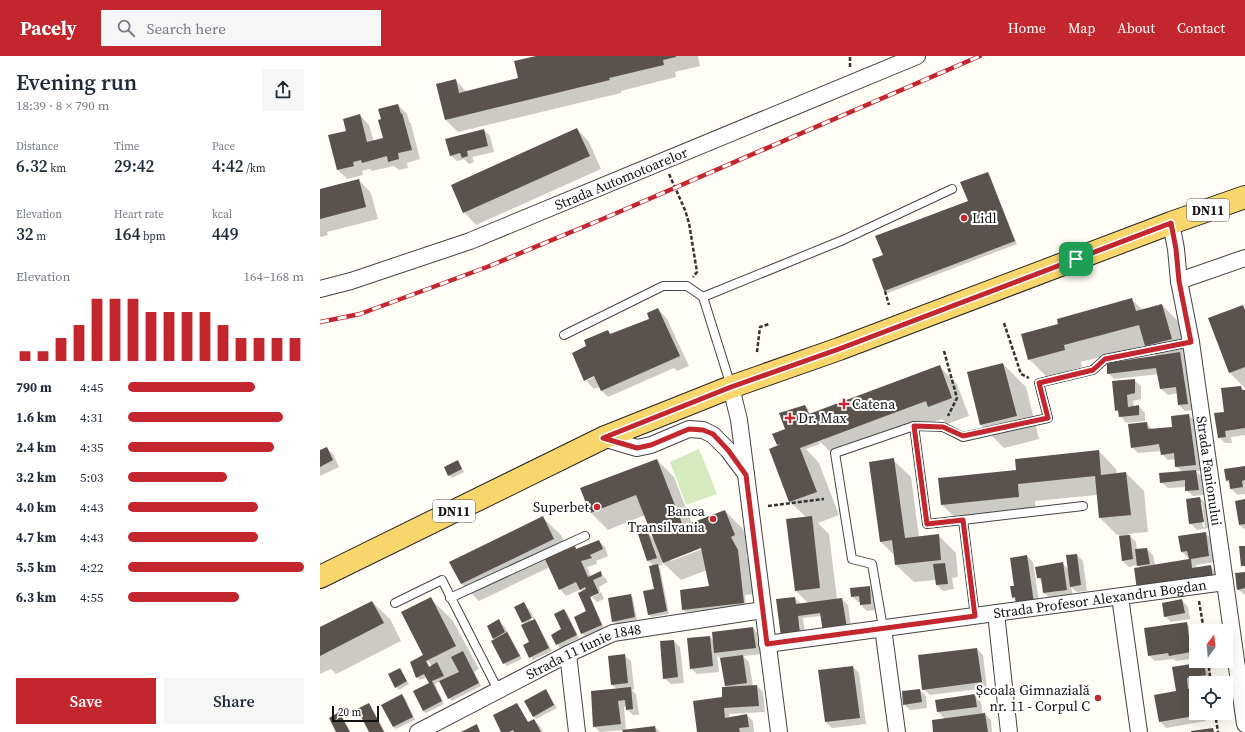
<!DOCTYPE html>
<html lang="en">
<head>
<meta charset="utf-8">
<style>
  :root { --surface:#fff; --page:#f6f6f7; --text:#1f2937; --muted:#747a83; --accent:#c4262e }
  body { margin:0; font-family:"Source Serif 4",serif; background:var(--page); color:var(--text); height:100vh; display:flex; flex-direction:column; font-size:15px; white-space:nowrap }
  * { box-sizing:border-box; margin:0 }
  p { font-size:13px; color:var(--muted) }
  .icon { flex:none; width:22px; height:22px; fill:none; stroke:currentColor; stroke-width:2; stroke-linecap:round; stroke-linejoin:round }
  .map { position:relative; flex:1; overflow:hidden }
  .details { display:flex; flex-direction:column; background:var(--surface); width:320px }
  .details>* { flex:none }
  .needle { width:26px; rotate:15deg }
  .fabs { position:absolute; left:869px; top:568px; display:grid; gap:8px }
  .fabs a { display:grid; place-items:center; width:44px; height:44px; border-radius:0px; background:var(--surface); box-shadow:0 4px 16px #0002; font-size:20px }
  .scale { position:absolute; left:12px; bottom:10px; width:47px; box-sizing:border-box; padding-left:4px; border:2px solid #111; border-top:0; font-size:11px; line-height:14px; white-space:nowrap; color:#111; -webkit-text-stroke:3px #fff; paint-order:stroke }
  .pin { position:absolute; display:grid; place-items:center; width:34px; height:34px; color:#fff; margin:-17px; border-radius:8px; box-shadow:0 2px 6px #0006 }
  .round { display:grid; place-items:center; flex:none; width:42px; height:42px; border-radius:0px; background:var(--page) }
  .headline { display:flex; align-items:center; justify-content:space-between; height:68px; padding:0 16px }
  h1 { font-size:22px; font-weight:600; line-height:30px }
  .figures { display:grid; grid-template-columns:repeat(3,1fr); gap:6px; height:68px; padding:4px 16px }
  .figures div { display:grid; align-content:center }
  .figures b { font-size:17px; font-weight:600 }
  .figures small { font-size:11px; font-weight:400 }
  .figures p { font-size:11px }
  .chart { height:112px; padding:8px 16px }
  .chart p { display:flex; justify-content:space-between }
  .chart svg { width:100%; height:72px; margin-top:4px; stroke:var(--accent); stroke-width:6 }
  .primary-button { display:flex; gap:8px; margin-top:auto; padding:8px 16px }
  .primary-button a { flex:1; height:46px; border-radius:0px; background:var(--accent); color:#fff; font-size:16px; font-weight:600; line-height:46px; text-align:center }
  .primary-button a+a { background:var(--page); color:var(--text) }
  ul { padding:0 16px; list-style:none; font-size:13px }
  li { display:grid; grid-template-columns:64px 48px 1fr; align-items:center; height:30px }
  li i { height:10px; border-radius:5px; background:var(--accent) }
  header { display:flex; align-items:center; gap:24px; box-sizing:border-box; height:56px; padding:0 20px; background:var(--accent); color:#fff }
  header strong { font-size:19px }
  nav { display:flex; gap:22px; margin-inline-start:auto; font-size:14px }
  .search { width:280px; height:36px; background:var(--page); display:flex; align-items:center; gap:10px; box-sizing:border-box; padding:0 14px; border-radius:0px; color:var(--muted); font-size:15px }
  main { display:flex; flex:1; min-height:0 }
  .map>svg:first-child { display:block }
  .green { fill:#d5ebbd }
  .shadow { fill:#0003; fill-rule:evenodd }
  .building { fill:#5a524d }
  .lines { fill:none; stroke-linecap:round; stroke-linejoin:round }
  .lane-casing { stroke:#444; stroke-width:10 }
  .street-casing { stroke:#444; stroke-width:18 }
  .primary-casing { stroke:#222; stroke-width:24 }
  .path { stroke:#333; stroke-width:2.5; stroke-dasharray:4 2; stroke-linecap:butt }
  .lane { stroke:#fff; stroke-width:8 }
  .street { stroke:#fff; stroke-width:16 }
  .primary { stroke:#f9d66b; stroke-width:22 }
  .rail-casing { stroke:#c4262e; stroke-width:4.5 }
  .rail { stroke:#fff; stroke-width:3; stroke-dasharray:9; stroke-linecap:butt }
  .route-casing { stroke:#fff; stroke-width:8 }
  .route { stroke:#c4262e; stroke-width:5 }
  .poi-dot { fill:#c4262e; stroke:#fff; stroke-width:1.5 }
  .labels { text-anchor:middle; stroke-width:4; stroke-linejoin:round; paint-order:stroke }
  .shield { fill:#fff; stroke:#585858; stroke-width:1 }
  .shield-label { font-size:13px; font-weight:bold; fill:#111 }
  .street-label { font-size:14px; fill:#111; stroke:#fff }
  .poi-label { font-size:14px; fill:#111; stroke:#fff; text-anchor:start }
</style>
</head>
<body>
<header>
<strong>Pacely</strong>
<div class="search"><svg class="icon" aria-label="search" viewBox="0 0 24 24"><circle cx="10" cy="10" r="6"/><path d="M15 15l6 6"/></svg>Search here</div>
<nav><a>Home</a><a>Map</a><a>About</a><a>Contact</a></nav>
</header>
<main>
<section class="details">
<div class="headline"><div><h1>Evening run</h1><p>18:39 · 8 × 790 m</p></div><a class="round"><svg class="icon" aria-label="share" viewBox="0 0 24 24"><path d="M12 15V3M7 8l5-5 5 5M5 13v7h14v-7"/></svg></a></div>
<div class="figures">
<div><p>Distance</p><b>6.32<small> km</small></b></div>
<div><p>Time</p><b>29:42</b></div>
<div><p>Pace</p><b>4:42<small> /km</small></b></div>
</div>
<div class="figures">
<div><p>Elevation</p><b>32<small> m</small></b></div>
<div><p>Heart rate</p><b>164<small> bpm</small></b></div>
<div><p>kcal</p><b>449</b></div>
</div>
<div class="chart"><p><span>Elevation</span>164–168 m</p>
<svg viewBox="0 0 160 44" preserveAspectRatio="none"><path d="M5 44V38M15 44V38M25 44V30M35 44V22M45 44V6M55 44V6M65 44V6M75 44V14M85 44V14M95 44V14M105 44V14M115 44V22M125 44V30M135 44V30M145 44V30M155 44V30"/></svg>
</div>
<ul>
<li><b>790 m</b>4:45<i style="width:72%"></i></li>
<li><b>1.6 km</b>4:31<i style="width:88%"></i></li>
<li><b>2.4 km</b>4:35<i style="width:83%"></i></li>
<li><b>3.2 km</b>5:03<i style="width:56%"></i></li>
<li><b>4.0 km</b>4:43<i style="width:74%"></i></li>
<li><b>4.7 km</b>4:43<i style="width:74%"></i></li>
<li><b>5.5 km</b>4:22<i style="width:100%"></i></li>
<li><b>6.3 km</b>4:55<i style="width:63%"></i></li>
</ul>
<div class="primary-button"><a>Save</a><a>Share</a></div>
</section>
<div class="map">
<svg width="925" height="676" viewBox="0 0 925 676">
  <rect width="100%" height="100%" fill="#fffdf5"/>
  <path class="green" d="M 379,393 L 397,438 L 366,449 L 350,406 Z"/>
  <g class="shadow">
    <path d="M 220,0 L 378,0 L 380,10 L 355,16 L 356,21 L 301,35 L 301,37 L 138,76 L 126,64 L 117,29 L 135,24 L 147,36 L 199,23 Z"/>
    <path d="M 78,49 L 87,58 L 89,65 L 91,68 L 100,103 L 87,107 L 88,112 L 79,114 L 74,110 L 52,115 L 50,113 L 42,115 L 43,119 L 27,123 L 18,114 L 9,80 L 27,76 L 40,59 L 49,69 L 54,86 L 64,83 L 62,64 Z"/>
    <path d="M 257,73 L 269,86 L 281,113 L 156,169 L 144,156 Z"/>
    <path d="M 164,74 L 170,80 L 174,96 L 152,101 L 154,106 L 149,108 L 144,103 L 137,105 L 130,99 Z"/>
    <path d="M 668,117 L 670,120 L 697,188 L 568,237 L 565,235 L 553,204 L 564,199 L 649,145 Z"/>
    <path d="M 39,124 L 51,137 L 58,163 L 7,176 L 8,179 L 1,181 L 0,180 L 0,134 Z"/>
    <path d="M 812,244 L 823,254 L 842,249 L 860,267 L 869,300 L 864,301 L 866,303 L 874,354 L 865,355 L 859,349 L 858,337 L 848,339 L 841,333 L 839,318 L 794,323 L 788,317 L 837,301 L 826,289 L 761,306 L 762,311 L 727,321 L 709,303 L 740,268 Z"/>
    <path d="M 923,250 L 925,253 L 925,332 L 910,317 L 889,263 Z"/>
    <path d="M 338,253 L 347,263 L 369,310 L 357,315 L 354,312 L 288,341 L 281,334 L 280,331 L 274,333 L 266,325 L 276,320 L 267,291 L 288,275 L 291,279 L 330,263 Z"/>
    <path d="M 683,308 L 706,331 L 719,383 L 684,392 L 661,369 Z"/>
    <path d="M 619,310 L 637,328 L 649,360 L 627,368 L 622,363 L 517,402 L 499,385 L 500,388 L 486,393 L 499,407 L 519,459 L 498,467 L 509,478 L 517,543 L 522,543 L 528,549 L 532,578 L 501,560 L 483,562 L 486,584 L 468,586 L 475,542 L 481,548 L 488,547 L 476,535 L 467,463 L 486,461 L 470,446 L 450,394 L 459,390 L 458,389 L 466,374 L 485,350 L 488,353 L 490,358 Z"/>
    <path d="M 814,324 L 821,330 L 821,343 L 813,345 L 814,351 L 819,350 L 825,357 L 825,365 L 806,367 L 796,354 Z"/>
    <path d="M 920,331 L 925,335 L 925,379 L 911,381 L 912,387 L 905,387 L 899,381 Z"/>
    <path d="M 869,359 L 875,365 L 881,415 L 876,415 L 882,421 L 884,439 L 873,440 L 866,434 L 866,431 L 848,432 L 841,426 L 862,416 L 856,410 L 856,403 L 848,404 L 842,398 L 841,395 L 818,397 L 812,391 L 826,367 L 833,374 L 853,372 Z"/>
    <path d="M 6,392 L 13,398 L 19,411 L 0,420 L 0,395 Z"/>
    <path d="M 779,395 L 796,413 L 797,419 L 806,417 L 824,435 L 828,476 L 808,478 L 816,486 L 817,494 L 827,493 L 833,499 L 835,509 L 870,504 L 869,502 L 868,502 L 862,496 L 885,477 L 892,483 L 895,506 L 876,509 L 877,513 L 891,511 L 897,517 L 898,528 L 821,512 L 818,509 L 809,511 L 802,504 L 799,479 L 797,479 L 780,462 L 777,439 L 715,445 L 716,458 L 640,466 L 622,449 L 697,415 Z"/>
    <path d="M 337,404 L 354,421 L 372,468 L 405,455 L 423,473 L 432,497 L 426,499 L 430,507 L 433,538 L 425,539 L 426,549 L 366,556 L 363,554 L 391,531 L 387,514 L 361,524 L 341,505 L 343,509 L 338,510 L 340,512 L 349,558 L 331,561 L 329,558 L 335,534 L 334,510 L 328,505 L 319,479 L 327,476 L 334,483 L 325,459 L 288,474 L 270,456 ZM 382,491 L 382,493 L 351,505 L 351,503 Z"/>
    <path d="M 573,404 L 591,421 L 599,481 L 618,479 L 636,497 L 638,521 L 632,522 L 634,533 L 623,535 L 617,529 L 616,524 L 594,526 L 576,509 L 575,500 L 560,485 Z"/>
    <path d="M 138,405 L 144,416 L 132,422 L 129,419 Z"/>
    <path d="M 925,411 L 925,438 L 918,439 L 911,433 L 910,427 L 907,424 Z"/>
    <path d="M 880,442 L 886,448 L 889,472 L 877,474 L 870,467 ZM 880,447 L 882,447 L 885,471 L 883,471 Z"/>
    <path d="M 925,444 L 925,474 L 920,469 Z"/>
    <path d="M 223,462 L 241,479 L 248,494 L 254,491 L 257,494 L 279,485 L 285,491 L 288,500 L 276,505 L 277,508 L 267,511 L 271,521 L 280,517 L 286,523 L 288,526 L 279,531 L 280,535 L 272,539 L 272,541 L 269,539 L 284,572 L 265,580 L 262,577 L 267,556 L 263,536 L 261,533 L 246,540 L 240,533 L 230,511 L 159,545 L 141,527 Z"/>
    <path d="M 757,499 L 763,505 L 767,535 L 757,536 L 751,531 L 753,540 L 731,543 L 724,537 L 723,527 L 718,522 L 743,508 L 748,513 Z"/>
    <path d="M 707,500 L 713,506 L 720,553 L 697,546 L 693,541 Z"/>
    <path d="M 925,517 L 925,539 L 918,533 Z"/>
    <path d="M 549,531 L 555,537 L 557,554 L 547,555 L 541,549 L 541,546 L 538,546 L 532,540 Z"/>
    <path d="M 281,536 L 284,543 L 277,546 L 272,541 Z"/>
    <path d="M 310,539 L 313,542 L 317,564 L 296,568 L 293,565 Z"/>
    <path d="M 110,542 L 133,565 L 159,613 L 154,616 L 161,630 L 132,645 L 129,642 L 120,625 L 115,628 L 124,648 L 106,657 L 103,655 L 110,627 L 107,621 L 100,624 L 97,621 L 104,599 ZM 106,604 L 107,604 L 112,610 L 110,611 Z"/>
    <path d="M 862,544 L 868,551 L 870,563 L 851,566 L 845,560 Z"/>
    <path d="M 52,546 L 70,563 L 81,585 L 16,618 L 11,613 L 0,618 L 0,572 Z"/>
    <path d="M 203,548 L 210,554 L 217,567 L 232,595 L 213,604 L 204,589 L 210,586 L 205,569 L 203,566 ZM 206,554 L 208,554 L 215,566 L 213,567 Z"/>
    <path d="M 244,554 L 247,557 L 259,582 L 240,592 L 232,579 L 242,574 Z"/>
    <path d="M 178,565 L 185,571 L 202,603 L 187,610 L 184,607 L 174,582 Z"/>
    <path d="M 866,567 L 872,573 L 876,602 L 856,605 L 853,603 L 835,605 L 829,599 Z"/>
    <path d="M 433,572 L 439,579 L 441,598 L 423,600 L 429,606 L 433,630 L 437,630 L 443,636 L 445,656 L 409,658 L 410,662 L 427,659 L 433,665 L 434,676 L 378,676 L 403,642 L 408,632 L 406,630 L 401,603 L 397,599 L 399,616 L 377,618 L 371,612 L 390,581 L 393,584 Z"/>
    <path d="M 354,585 L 360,591 L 364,627 L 351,628 L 344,622 Z"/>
    <path d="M 657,593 L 663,599 L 667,632 L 610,639 L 603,633 Z"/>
    <path d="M 304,599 L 311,605 L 314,633 L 312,634 L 316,638 L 319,659 L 313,659 L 307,653 L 307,650 L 304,651 L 306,674 L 335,671 L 340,676 L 304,676 L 303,674 L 280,676 L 274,670 L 297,633 L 292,629 Z"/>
    <path d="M 884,607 L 890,613 L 892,625 L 872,628 L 873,633 L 876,633 L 876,657 L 885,657 L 886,665 L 846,672 L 840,665 L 857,636 L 853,611 Z"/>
    <path d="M 533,611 L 539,617 L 546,668 L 512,672 L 506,666 L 499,615 Z"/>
    <path d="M 79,613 L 89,628 L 79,634 L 76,631 Z"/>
    <path d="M 226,634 L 237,652 L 216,663 L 213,660 Z"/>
    <path d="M 600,634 L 606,640 L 607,652 L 590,654 L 584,648 Z"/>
    <path d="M 82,639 L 85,642 L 95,664 L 76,673 L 73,671 Z"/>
    <path d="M 655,639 L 661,646 L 663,659 L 665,658 L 671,664 L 672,676 L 614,676 L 626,664 L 618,656 Z"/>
    <path d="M 49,648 L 51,651 L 65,676 L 50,676 Z"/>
    <path d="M 197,648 L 208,667 L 214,664 L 220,670 L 223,676 L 183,676 Z"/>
    <path d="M 19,657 L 22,660 L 30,676 L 18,676 Z"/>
  </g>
  <g class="building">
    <path d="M 216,0 L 356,0 L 356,1 L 343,4 L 344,9 L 289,22 L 290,24 L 125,64 L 116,28 L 136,23 L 139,37 L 198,22 L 194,5 Z"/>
    <path d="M 78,48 L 81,58 L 82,57 L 92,94 L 78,97 L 79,103 L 68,106 L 67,100 L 42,107 L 41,104 L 33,106 L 34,110 L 17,114 L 8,79 L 26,75 L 23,63 L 40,58 L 47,86 L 63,82 L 58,64 L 61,63 L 58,53 Z"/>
    <path d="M 257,72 L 270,100 L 143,157 L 131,129 Z"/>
    <path d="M 164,73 L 168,90 L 147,95 L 148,100 L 142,102 L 140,97 L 130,100 L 125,83 Z"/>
    <path d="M 668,116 L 695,185 L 564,235 L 552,203 L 563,199 L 555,180 L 648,145 L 640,126 Z"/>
    <path d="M 39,123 L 46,151 L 0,163 L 0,133 Z"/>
    <path d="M 812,242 L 816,255 L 842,248 L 852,283 L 825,290 L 819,269 L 744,289 L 745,294 L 708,304 L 701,278 L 738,268 L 737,263 Z"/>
    <path d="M 923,249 L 925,254 L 925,311 L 909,317 L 888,262 Z"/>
    <path d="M 338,252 L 360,300 L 281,335 L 274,320 L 264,325 L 252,297 L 266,290 L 264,284 L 288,274 L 290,278 L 329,263 L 327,257 Z"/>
    <path d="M 860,296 L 868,348 L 858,349 L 856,331 L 840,333 L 836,312 L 787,318 L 787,307 Z"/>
    <path d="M 683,307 L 697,360 L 660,369 L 647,316 Z"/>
    <path d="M 620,309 L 632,342 L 608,351 L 606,345 L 480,392 L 497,436 L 469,446 L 449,393 L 461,388 L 457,389 L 452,378 L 465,373 L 459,357 L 485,349 L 489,358 Z"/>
    <path d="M 815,323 L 815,337 L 807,339 L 808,351 L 819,349 L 819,359 L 799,361 L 798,354 L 795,355 L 792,325 Z"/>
    <path d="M 921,330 L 922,334 L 925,334 L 925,372 L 905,375 L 906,381 L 898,382 L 894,357 L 904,356 L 901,332 Z"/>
    <path d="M 869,358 L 876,409 L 855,411 L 854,397 L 841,399 L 839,388 L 811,392 L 808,368 L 827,366 L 828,373 L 852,371 L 851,360 Z"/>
    <path d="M 7,391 L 13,404 L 0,411 L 0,394 Z"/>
    <path d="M 779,394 L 781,419 L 806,416 L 811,459 L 779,462 L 775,420 L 698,428 L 699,441 L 621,449 L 618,422 L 696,414 L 695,403 Z"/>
    <path d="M 574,402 L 585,482 L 619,478 L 621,504 L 575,509 L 572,484 L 560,486 L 549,406 Z"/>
    <path d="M 337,403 L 363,470 L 405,454 L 415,479 L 411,481 L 418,494 L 424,547 L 362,554 L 360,534 L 389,530 L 381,492 L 343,507 L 316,439 L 270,457 L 260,432 Z"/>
    <path d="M 138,404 L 142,413 L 128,420 L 124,411 Z"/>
    <path d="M 925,410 L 925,424 L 922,425 L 923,431 L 910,433 L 909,424 L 906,425 L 904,413 Z"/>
    <path d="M 876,414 L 879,434 L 865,435 L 865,424 L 840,427 L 839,417 Z"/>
    <path d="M 880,441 L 884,466 L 869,468 L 866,443 Z"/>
    <path d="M 925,443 L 925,468 L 919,469 L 915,445 Z"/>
    <path d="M 223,460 L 234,483 L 141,528 L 129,506 Z"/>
    <path d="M 492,460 L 500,532 L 475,535 L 466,463 Z"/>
    <path d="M 327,474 L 337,502 L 327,505 L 318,478 Z"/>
    <path d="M 886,476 L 889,500 L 871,503 L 872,512 L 891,509 L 893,522 L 817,534 L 814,512 L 869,503 L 867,495 L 861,496 L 858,480 Z"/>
    <path d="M 810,479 L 813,503 L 802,505 L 799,480 Z"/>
    <path d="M 279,484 L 283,493 L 270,499 L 272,502 L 261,505 L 268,521 L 281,515 L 282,520 L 273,524 L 279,537 L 270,541 L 282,569 L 261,578 L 254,561 L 266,555 L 258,537 L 266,533 L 265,531 L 260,534 L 256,526 L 239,534 L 225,503 L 255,490 L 256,493 Z"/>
    <path d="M 919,490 L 925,490 L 925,510 L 921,510 Z"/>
    <path d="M 827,492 L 830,508 L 817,510 L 815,493 Z"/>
    <path d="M 757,498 L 761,529 L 750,531 L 746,499 Z"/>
    <path d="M 707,499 L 714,547 L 696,549 L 695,541 L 692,542 L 690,530 L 694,530 L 690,502 Z"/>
    <path d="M 743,506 L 747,534 L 723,537 L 721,522 L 717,522 L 715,511 Z"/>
    <path d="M 625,507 L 628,528 L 616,529 L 613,508 Z"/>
    <path d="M 338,508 L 347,555 L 328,559 L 323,535 L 334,533 L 329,510 Z"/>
    <path d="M 925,516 L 925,532 L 917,534 L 915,517 Z"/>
    <path d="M 550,530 L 551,548 L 540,549 L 539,540 L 531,541 L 530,532 Z"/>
    <path d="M 311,538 L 315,561 L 292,566 L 288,542 Z"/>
    <path d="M 111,541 L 136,590 L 106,605 L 109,611 L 117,606 L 124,620 L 112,625 L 122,645 L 103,655 L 93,635 L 109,627 L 104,618 L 96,622 L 90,606 L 103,599 L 81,556 Z"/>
    <path d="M 475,541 L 476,548 L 522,542 L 527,572 L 503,576 L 500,557 L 478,560 L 480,578 L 461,581 L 456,543 Z"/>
    <path d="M 862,543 L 865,557 L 844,561 L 842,547 Z"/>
    <path d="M 52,545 L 64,567 L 0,600 L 0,571 Z"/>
    <path d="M 204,546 L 212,562 L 202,567 L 194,551 Z"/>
    <path d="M 244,553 L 257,579 L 236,589 L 231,579 L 241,573 L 234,558 Z"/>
    <path d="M 179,563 L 185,576 L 173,583 L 167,570 Z"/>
    <path d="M 215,563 L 229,592 L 209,602 L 203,589 L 209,586 L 201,569 Z"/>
    <path d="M 867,566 L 871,596 L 849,600 L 848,597 L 828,600 L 824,572 Z"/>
    <path d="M 433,571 L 436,592 L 394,597 L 392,576 Z"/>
    <path d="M 187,576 L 200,600 L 183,608 L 171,585 Z"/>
    <path d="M 390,580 L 393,610 L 370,613 L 367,582 Z"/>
    <path d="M 354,584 L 358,621 L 343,623 L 340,585 Z"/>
    <path d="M 657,592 L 662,626 L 602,634 L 598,599 Z"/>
    <path d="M 143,595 L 159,627 L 128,643 L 119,625 L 139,616 L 131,601 Z"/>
    <path d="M 305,598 L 308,627 L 291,629 L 288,600 Z"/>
    <path d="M 423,599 L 427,627 L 405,630 L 400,602 Z"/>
    <path d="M 884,606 L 886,619 L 867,622 L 868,633 L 876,632 L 876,657 L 880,657 L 880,659 L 839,666 L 834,639 L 856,635 L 852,611 Z"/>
    <path d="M 533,610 L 540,662 L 505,666 L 498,614 Z"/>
    <path d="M 80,612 L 87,625 L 75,632 L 68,618 Z"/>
    <path d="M 437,629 L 439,650 L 404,652 L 405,662 L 427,658 L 429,671 L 419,672 L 420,676 L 377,676 L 373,645 L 402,641 L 402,631 Z"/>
    <path d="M 311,631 L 313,653 L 306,654 L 305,644 L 298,645 L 301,668 L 273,671 L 271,635 Z"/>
    <path d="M 226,633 L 234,649 L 213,661 L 204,645 Z"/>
    <path d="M 600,633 L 602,646 L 583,649 L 582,635 Z"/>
    <path d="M 82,638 L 93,661 L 73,671 L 61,649 Z"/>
    <path d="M 655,638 L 657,651 L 617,656 L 615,644 Z"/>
    <path d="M 49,647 L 64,676 L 49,676 L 37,653 Z"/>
    <path d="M 197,647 L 208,666 L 214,663 L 221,676 L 194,676 L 193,674 L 189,676 L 181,676 L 173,659 Z"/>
    <path d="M 19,656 L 30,676 L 16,676 L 9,662 Z"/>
    <path d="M 665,657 L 668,676 L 613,676 L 612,664 Z"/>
    <path d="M 157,668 L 160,676 L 141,676 Z"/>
    <path d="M 335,670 L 336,676 L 303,676 L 302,674 Z"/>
    <path d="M 893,672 L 894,676 L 871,676 L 871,675 Z"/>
  </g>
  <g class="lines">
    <g class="lane-casing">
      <g id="lane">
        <path d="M 244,279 L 343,230 L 367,230 L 383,241"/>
        <path d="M 411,330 L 383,241 L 523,184 L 632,133"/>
        <path d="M 594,370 L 607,468 L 643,464 L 655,560"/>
        <path d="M 643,464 L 763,450"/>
        <path d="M 130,542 L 265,480"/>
        <path d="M 75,547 L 122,524 L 174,626 L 180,633"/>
        <path d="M 563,572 L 552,508 L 532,503 L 515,397 L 594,370 L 623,371 L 643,381 L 728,362 L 719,327 L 773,314 L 785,303 L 871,286"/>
      </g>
    </g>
    <g class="street-casing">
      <g id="street">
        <path id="s1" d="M 851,167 L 856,193 L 859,225 L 871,286 L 925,668"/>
        <path d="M 859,225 L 925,202"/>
        <path id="s2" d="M 0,233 L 31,225 L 150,185 L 597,0"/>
        <path d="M 411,331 L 419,364 L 459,676"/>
        <path d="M 283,382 L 317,392 L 331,389 L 369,373 L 383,374 L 393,379 L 408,394 L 426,418"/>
        <path d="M 800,541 L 819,676"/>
        <path d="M 676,557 L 689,676"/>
        <path d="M 563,572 L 577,676"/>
        <path id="s3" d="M 447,588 L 905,526"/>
        <path d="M 248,598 L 257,676"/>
        <path id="s4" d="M 98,676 L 248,598 L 293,577 L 443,554"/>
      </g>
    </g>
    <g class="primary-casing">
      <path id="primary" d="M 0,521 L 283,382 L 411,331 L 519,293 L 851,167 L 925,141"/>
    </g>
    <g class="path">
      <path d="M 530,11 L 530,0"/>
      <path d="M 349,118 L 365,154 L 369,167 L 377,216 L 373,221"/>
      <path d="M 565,235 L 569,249"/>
      <path d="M 684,267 L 701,318 L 709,322"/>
      <path d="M 624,295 L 637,342 L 628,360"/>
      <path d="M 437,296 L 440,271 L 449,268"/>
      <path d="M 448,450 L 504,443"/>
      <path d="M 879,545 L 884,575"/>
      <path d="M 888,605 L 891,627"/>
      <path d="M 895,657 L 898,676"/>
    </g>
    <use href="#lane" class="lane"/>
    <use href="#street" class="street"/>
    <use href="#primary" class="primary"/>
    <g class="rail-casing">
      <path id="rail" d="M 0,266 L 40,258 L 167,211 L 285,162 L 660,0"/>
    </g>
    <use href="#rail" class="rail"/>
  </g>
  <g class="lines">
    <g class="route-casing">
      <path id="route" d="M 851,167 L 856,193 L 859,225 L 871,286 L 785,303 L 773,314 L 719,327 L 728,362 L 643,380 L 623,371 L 594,370 L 607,468 L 643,464 L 655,560 L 447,588 L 426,419 L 408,394 L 393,378 L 383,374 L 369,373 L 331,389 L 317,392 L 283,382 L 411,331 L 519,293 Z"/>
    </g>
    <use href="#route" class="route"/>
  </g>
  <g class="poi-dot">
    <circle cx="644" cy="162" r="4"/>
    <path d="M522 342h4v4h4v4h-4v4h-4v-4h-4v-4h4z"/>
    <path d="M468 356h4v4h4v4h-4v4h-4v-4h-4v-4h4z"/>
    <circle cx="277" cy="451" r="4"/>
    <circle cx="393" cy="463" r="4"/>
    <circle cx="778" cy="642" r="4"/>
  </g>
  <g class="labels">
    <g class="shield">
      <rect x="867" y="143" width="42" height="22" rx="3"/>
      <rect x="113" y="444" width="42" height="22" rx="3"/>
    </g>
    <g class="shield-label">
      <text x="888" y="159">DN11</text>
      <text x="134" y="460">DN11</text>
    </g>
    <g class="street-label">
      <text dy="5" stroke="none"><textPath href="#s2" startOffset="321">Strada Automotoarelor</textPath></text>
      <text dy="5" stroke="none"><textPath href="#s1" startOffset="251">Strada Fanionului</textPath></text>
      <text dy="5" stroke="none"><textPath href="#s3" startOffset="336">Strada Profesor Alexandru Bogdan</textPath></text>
      <text dy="5" stroke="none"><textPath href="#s4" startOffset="185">Strada 11 Iunie 1848</textPath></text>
    </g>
    <g class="poi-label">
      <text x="652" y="167">Lidl</text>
      <text x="532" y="353">Catena</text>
      <text x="478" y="367">Dr. Max</text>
      <text x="269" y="456" text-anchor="end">Superbet</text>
      <text x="385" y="460" text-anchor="end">Banca<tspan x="385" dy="16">Transilvania</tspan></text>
      <text x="770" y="639" text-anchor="end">Școala Gimnazială<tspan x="770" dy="16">nr. 11 - Corpul C</tspan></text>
    </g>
  </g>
</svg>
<div class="fabs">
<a><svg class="needle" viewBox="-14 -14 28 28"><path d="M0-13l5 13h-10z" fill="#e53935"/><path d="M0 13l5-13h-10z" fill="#747a83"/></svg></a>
<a><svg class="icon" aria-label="locate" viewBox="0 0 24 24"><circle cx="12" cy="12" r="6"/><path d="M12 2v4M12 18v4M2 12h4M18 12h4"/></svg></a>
</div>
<div class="scale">20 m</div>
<div class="pin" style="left:756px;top:203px;background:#1e9e55"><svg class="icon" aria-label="arrive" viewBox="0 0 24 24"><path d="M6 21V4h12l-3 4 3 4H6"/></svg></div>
</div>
</main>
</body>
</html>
